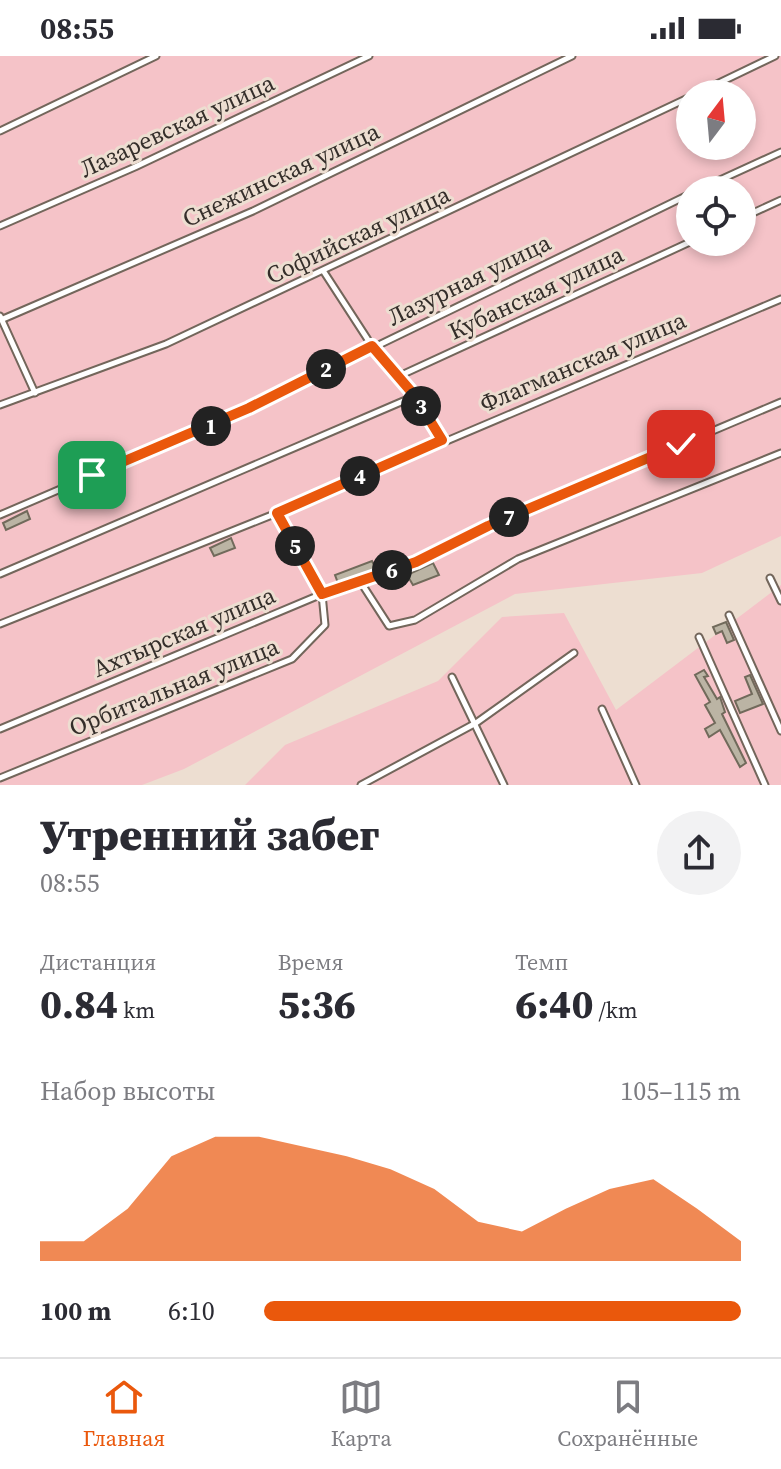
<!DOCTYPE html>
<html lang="ru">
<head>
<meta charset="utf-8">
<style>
  :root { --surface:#fff; --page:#f2f2f3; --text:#2b2b33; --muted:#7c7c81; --line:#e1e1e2; --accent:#ea580c }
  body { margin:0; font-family:"Source Serif 4",serif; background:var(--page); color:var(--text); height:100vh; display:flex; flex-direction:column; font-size:30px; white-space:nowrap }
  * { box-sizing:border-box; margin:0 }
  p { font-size:26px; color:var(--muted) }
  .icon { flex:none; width:44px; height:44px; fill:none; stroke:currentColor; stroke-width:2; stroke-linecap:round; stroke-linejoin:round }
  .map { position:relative; height:729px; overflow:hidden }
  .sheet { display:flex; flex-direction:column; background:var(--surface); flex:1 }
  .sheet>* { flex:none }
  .needle { width:52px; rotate:16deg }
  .controls { position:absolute; left:676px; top:24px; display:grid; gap:16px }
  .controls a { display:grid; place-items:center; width:80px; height:80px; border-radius:50%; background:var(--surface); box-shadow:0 4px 12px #0003; font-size:40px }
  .pin { position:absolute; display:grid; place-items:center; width:68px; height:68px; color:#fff; margin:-34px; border-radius:16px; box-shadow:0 4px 12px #0006 }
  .km { position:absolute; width:40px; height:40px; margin:-20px; border-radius:50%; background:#222; color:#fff; font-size:22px; line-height:40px; text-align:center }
  .round { display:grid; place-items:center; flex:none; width:84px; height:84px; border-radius:42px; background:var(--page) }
  .headline { display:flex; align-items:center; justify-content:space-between; height:136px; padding:0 40px }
  h1 { font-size:44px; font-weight:800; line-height:60px }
  .stats { display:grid; grid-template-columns:repeat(3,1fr); gap:12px; height:136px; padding:8px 40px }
  .stats div { display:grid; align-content:center }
  .stats b { font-size:40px; font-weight:800 }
  .stats small { font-size:22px; font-weight:400 }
  .stats p { font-size:22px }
  .chart { height:224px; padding:16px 40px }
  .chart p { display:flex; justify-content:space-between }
  .chart svg { width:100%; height:144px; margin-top:8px; fill:var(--accent); opacity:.7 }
  ul { padding:0 40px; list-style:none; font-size:26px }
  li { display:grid; grid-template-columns:128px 96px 1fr; align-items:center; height:60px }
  li i { height:20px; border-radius:10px; background:var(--accent) }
  .status { display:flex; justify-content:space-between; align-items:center; height:56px; padding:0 40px; background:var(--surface); direction:ltr }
  .status svg { height:22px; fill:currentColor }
  .dock { display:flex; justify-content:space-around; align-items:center; height:112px; border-top:2px solid var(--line); background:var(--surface); font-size:22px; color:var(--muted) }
  .dock a { display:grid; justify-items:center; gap:4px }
  .dock .active { color:var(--accent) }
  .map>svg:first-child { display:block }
  .garden { fill:#f5c3c8; fill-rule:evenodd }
  .building { fill:#bbb4a4; stroke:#716a5b; stroke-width:2 }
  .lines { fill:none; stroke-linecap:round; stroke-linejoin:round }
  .lane-casing { stroke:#73665b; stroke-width:9 }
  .lane { stroke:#fff; stroke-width:5 }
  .route-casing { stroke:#fff; stroke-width:16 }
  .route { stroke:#ea580c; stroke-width:10 }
  .labels { text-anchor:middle; stroke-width:6; stroke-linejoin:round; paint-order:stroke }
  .street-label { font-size:24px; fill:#342e2a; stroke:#edded1 }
</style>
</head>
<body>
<div class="status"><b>08:55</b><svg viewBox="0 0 49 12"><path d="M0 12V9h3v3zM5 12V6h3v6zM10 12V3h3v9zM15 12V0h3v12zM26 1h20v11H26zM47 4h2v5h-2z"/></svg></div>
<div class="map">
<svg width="781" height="729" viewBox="0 0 781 729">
  <rect width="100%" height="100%" fill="#edded1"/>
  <g class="garden">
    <path d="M 0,0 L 781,0 L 781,480 L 702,517 L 515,538 L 184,713 L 142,729 L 0,729 ZM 690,38 L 742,38 L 742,90 L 690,90 ZM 690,134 L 742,134 L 742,186 L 690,186 Z"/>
    <path d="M 781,529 L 781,729 L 245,729 L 285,689 L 438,625 L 502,561 L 564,557 L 616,654 Z"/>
  </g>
  <g class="building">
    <path d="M 27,455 L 30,463 L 6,474 L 3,467 Z"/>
    <path d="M 231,482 L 235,492 L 214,500 L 210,492 Z"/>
    <path d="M 372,505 L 376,513 L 338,527 L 335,519 Z"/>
    <path d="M 433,507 L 439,519 L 413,529 L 407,519 Z"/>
    <path d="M 726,566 L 734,584 L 727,587 L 722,575 L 716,578 L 713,571 Z"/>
    <path d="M 704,614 L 708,620 L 704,621 L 717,643 L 720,641 L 725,656 L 722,658 L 746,707 L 740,711 L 720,674 L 709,681 L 705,673 L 715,667 L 705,649 L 710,646 L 695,619 Z"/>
    <path d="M 750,619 L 763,648 L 740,657 L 735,645 L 752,638 L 745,621 Z"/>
  </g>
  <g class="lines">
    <g class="lane-casing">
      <g id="lane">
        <path d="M 696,38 L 775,0"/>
        <path d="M 0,75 L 156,0"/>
        <path d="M 698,134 L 781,96"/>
        <path d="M 742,162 L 781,144"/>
        <path d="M 0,170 L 135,111 L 369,0"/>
        <path d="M 324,216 L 372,290 L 415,340 L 442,384"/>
        <path d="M 0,260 L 35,337"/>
        <path d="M 3,263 L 253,155 L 572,0"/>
        <path d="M 397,321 L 690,186"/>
        <path d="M 0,349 L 166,288 L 690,41"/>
        <path d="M 0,459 L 249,352 L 690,138"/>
        <path d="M 0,518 L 415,340"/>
        <path d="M 770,522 L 781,545"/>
        <path d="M 360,525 L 389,570 L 415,564 L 518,503 L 781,397"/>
        <path d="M 729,559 L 781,675"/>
        <path d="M 0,568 L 277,457 L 781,243"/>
        <path d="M 699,581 L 765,729"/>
        <path d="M 452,621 L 504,729"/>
        <path d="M 602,653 L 636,729"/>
        <path d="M 0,673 L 322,538 L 416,506 L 488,470 L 781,346"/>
        <path d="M 0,722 L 292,603 L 325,569 L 322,538 L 277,457"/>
        <path d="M 361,729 L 476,667 L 574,597"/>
      </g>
    </g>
    <use href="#lane" class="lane"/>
  </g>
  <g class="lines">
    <g class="route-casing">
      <path id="route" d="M 92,419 L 249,352 L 372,290 L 415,340 L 442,384 L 277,457 L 322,538 L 416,506 L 488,470 L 681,388"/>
    </g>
    <use href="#route" class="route"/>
  </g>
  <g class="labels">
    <g class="street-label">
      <text transform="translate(177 70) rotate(-25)" y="8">Лазаревская улица</text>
      <text transform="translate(281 119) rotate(-25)" y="8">Снежинская улица</text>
      <text transform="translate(358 179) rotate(-25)" y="8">Софийская улица</text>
      <text transform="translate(469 224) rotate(-26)" y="8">Лазурная улица</text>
      <text transform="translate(536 237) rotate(-25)" y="8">Кубанская улица</text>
      <text transform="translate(583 306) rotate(-23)" y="8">Флагманская улица</text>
      <text transform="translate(184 576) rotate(-23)" y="8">Ахтырская улица</text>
      <text transform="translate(174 631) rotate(-22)" y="8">Орбитальная улица</text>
    </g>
  </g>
</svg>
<div class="controls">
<a><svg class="needle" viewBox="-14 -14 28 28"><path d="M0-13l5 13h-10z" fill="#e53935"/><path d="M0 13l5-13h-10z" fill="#7c7c81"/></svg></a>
<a><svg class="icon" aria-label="locate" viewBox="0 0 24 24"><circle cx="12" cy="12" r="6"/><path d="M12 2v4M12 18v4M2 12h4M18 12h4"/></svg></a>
</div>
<div class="pin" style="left:92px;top:419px;background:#1e9e55"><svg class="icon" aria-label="arrive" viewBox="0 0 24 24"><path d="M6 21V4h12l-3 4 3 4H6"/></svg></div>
<div class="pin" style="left:681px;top:388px;background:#d93025"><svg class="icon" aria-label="check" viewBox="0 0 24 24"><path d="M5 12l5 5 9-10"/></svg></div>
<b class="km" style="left:211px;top:370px">1</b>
<b class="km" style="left:326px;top:313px">2</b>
<b class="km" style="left:421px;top:350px">3</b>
<b class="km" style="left:360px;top:420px">4</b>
<b class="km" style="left:295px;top:490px">5</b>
<b class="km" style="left:392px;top:514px">6</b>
<b class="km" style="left:509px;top:461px">7</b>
</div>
<section class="sheet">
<div class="headline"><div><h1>Утренний забег</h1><p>08:55</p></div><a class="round"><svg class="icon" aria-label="share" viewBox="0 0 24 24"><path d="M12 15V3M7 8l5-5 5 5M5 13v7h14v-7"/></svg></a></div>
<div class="stats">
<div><p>Дистанция</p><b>0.84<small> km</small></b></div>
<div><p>Время</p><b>5:36</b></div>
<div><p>Темп</p><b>6:40<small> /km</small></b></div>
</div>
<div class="chart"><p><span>Набор высоты</span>105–115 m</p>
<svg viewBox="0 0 160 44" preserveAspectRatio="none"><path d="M0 44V38L10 38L20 28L30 12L40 6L50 6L60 9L70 12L80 16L90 22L100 32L110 35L120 28L130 22L140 19L150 28L160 38V44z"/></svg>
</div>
<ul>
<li><b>100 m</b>6:10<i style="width:100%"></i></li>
</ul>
</section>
<nav class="dock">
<a class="active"><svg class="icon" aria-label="home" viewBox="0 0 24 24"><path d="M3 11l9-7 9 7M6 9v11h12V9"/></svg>Главная</a>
<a><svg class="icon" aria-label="map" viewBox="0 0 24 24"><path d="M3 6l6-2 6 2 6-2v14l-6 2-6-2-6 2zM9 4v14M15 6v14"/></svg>Карта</a>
<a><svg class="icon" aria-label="saved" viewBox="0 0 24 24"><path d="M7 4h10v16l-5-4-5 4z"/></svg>Сохранённые</a>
</nav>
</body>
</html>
